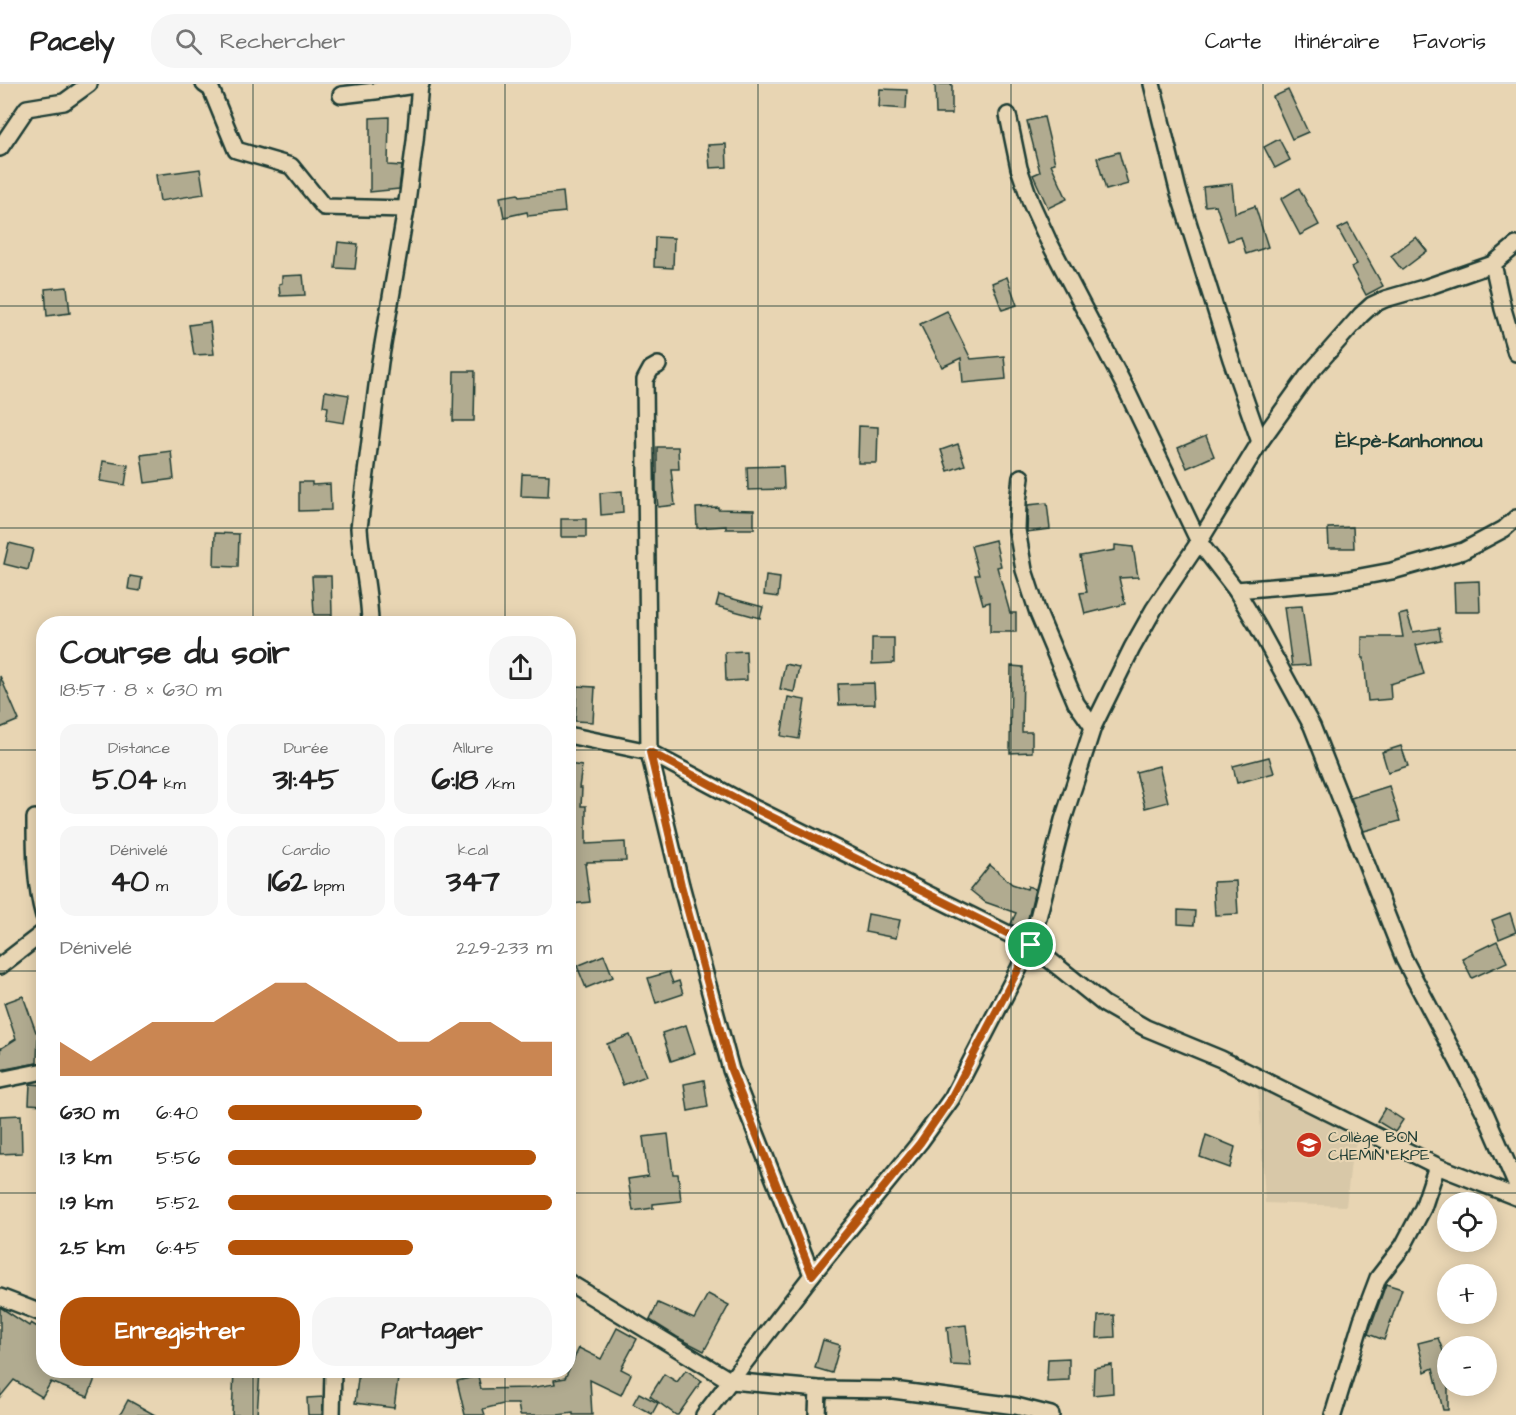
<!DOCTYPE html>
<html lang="fr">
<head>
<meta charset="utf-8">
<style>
  :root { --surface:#fff; --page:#f6f6f6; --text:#222; --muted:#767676; --line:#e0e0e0; --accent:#b45309 }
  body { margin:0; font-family:"Architects Daughter",sans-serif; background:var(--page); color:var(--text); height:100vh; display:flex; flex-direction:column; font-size:22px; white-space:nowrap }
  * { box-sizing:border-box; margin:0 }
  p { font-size:20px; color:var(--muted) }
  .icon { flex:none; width:33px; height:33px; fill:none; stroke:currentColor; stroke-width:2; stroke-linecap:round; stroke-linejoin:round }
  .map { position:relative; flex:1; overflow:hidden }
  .sheet { position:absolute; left:36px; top:532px; width:540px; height:762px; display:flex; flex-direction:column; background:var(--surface); border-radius:24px; box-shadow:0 3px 15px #0003 }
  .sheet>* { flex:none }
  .controls { position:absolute; left:1437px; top:1108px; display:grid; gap:12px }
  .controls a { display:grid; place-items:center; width:60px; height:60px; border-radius:50%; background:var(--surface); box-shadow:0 3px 15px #0003; font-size:30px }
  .pin { position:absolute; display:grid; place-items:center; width:51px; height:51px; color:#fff; margin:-26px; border:3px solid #fff; border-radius:50%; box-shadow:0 2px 6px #0007 }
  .round { display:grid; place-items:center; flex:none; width:63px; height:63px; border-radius:24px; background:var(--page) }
  .headline { display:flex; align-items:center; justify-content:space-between; height:102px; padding:0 24px }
  h1 { font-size:33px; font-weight:800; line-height:45px }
  .stats { display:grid; grid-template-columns:repeat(3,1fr); gap:9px; height:102px; padding:6px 24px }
  .stats div { display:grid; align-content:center; border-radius:15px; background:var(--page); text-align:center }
  .stats b { font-size:30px; font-weight:800 }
  .stats small { font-size:16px; font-weight:400 }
  .stats p { font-size:16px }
  .chart { height:168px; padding:12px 24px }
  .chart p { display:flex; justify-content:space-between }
  .chart svg { width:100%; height:108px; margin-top:6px; fill:var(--accent); opacity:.7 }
  .button { display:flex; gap:12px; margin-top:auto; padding:12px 24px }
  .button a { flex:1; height:69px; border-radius:24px; background:var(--accent); color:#fff; font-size:24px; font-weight:800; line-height:69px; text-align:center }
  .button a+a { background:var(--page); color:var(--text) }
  ul { padding:0 24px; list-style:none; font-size:20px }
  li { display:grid; grid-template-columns:96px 72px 1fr; align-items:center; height:45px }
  li i { height:15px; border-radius:8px; background:var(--accent) }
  header { display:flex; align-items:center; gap:36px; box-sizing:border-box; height:84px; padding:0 30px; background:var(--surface); border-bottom:2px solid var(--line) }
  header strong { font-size:28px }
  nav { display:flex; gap:33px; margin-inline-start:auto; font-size:21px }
  .search { width:420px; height:54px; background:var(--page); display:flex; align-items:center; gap:15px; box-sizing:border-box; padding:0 21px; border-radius:24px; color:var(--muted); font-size:22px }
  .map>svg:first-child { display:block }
  .built { fill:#d8c8a8 }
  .building { fill:#b1ab90; stroke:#1f3d34; stroke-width:1.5 }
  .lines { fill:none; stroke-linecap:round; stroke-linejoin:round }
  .minor-casing { stroke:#1f3d34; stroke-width:20 }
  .minor { stroke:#e8d5b3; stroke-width:15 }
  .route-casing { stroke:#fff; stroke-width:12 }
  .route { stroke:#b45309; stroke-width:8 }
  .grid { fill:none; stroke:#1f3d34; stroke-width:1.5; stroke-opacity:0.55 }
  .labels { text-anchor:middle; stroke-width:4.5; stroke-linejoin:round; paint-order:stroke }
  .poi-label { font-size:16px; fill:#1f3d34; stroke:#e8d5b3; text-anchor:start }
  .quarter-label { font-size:20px; font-weight:bold; fill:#1f3d34; stroke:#e8d5b3 }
</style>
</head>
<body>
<header>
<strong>Pacely</strong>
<div class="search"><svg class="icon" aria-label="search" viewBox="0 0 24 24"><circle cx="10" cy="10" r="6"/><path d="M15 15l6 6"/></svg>Rechercher</div>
<nav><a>Carte</a><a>Itinéraire</a><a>Favoris</a></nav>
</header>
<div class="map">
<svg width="1516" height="1331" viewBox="0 0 1516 1331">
  <rect width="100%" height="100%" fill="#e8d5b3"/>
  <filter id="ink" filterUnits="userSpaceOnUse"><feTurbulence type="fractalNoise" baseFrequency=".0167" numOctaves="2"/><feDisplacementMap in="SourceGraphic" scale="12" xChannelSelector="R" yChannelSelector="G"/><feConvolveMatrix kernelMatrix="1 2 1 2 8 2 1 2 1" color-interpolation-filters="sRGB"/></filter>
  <g filter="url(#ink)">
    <path class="built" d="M 1258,997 L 1359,1052 L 1352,1069 L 1346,1122 L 1265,1119 Z"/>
    <g class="building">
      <path d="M 935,0 L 952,0 L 952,30 L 936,30 Z"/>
      <path d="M 880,5 L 907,6 L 906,25 L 879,23 Z"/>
      <path d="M 1288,6 L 1308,48 L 1292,55 L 1273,13 Z"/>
      <path d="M 389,33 L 388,81 L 402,82 L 399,105 L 370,108 L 370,34 Z"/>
      <path d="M 1044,33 L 1055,79 L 1051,80 L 1067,115 L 1048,124 L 1033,91 L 1040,88 L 1027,37 Z"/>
      <path d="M 1279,55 L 1290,76 L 1275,84 L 1264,63 Z"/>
      <path d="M 726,60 L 727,83 L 710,84 L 708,61 Z"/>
      <path d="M 1119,68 L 1128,100 L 1106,106 L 1097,74 Z"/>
      <path d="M 200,85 L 204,110 L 160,117 L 156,91 Z"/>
      <path d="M 1232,100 L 1235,129 L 1255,122 L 1268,163 L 1246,170 L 1241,153 L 1228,157 L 1216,121 L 1205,122 L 1203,103 Z"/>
      <path d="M 1299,104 L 1319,141 L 1300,151 L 1281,115 Z"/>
      <path d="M 563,108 L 565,128 L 528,132 L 527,128 L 504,133 L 500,113 L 518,110 L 519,113 Z"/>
      <path d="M 1348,140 L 1383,202 L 1366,211 L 1351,183 L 1357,180 L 1338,145 Z"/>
      <path d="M 655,153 L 674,154 L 673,184 L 654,183 Z"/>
      <path d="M 1416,153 L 1427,167 L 1402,186 L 1391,172 Z"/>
      <path d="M 338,158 L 358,160 L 355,185 L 335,184 Z"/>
      <path d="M 303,191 L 305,211 L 280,212 L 279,200 L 282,199 L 282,192 Z"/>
      <path d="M 1007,193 L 1017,221 L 1002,226 L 992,199 Z"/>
      <path d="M 67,203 L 70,229 L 47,232 L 45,205 Z"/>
      <path d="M 947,227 L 971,275 L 1004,272 L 1006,295 L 963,299 L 961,274 L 942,283 L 920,240 Z"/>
      <path d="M 210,238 L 214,270 L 194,271 L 189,241 Z"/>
      <path d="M 454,287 L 475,287 L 474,337 L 453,337 Z"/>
      <path d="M 325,307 L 349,311 L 344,339 L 326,336 L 328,323 L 323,322 Z"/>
      <path d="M 859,342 L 878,343 L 877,379 L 858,379 Z"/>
      <path d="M 1206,352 L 1214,372 L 1187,384 L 1178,364 Z"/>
      <path d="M 958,360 L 965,381 L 948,387 L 941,366 Z"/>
      <path d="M 657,363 L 678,363 L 679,385 L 671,385 L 675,421 L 658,423 L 656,405 L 656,390 L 657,389 Z"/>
      <path d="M 171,367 L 174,395 L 145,399 L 141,371 Z"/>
      <path d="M 103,377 L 128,381 L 125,401 L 100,397 Z"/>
      <path d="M 783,382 L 784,405 L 748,406 L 747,383 Z"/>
      <path d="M 522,390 L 549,391 L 548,413 L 521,412 Z"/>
      <path d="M 299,398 L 312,398 L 312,401 L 330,400 L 331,426 L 299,427 Z"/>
      <path d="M 622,407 L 623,429 L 601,431 L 600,409 Z"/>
      <path d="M 1047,419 L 1050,445 L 1027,448 L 1028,421 Z"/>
      <path d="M 718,423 L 718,425 L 754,426 L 754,445 L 726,445 L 726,442 L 697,444 L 696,424 Z"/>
      <rect x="561" y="435" width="25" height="18"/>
      <path d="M 1353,443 L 1354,464 L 1329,464 L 1328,444 Z"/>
      <path d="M 215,449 L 239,450 L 238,483 L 214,482 Z"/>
      <path d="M 995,456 L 1001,482 L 997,483 L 1010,529 L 1016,529 L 1016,548 L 990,548 L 990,518 L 983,520 L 975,491 L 979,491 L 971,462 Z"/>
      <path d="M 9,459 L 33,465 L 28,486 L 4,480 Z"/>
      <path d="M 1115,461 L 1133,463 L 1138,493 L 1119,494 L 1125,520 L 1085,530 L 1080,509 L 1087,508 L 1080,472 L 1115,466 Z"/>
      <path d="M 130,492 L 142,494 L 140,507 L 128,505 Z"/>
      <path d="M 312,492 L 331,492 L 332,531 L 314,531 Z"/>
      <path d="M 766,492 L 780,494 L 778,513 L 764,511 Z"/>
      <path d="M 1479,497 L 1480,528 L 1455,528 L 1454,498 Z"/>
      <path d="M 719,511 L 763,523 L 760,534 L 716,522 Z"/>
      <path d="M 1302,522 L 1310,581 L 1292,582 L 1284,523 Z"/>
      <path d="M 1407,529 L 1413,548 L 1439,544 L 1441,556 L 1416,561 L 1424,590 L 1390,600 L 1391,615 L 1368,617 L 1364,574 L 1362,574 L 1362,553 L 1403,553 L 1399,531 Z"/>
      <path d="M 872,554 L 894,554 L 894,579 L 872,580 Z"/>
      <path d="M 746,567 L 747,596 L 726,597 L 725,568 Z"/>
      <path d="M 785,580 L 799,583 L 794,608 L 780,605 Z"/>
      <path d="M 1011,582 L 1023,583 L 1022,648 L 1032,648 L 1032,668 L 1010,669 Z"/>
      <path d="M 0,592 L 19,636 L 0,644 Z"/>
      <path d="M 874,599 L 875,620 L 839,621 L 838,600 Z"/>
      <path d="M 577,602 L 595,603 L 593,638 L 575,637 Z"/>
      <path d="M 788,613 L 805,616 L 799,655 L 781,652 Z"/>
      <path d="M 1401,662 L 1408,682 L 1388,688 L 1382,668 Z"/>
      <path d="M 1269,673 L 1274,689 L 1237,699 L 1233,682 Z"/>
      <path d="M 568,680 L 582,682 L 579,704 L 582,704 L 581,722 L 586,722 L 586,760 L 625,758 L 626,777 L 587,778 L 587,780 L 585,780 L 590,818 L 572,820 L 568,792 Z"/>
      <path d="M 1159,682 L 1168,718 L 1145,724 L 1136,688 Z"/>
      <path d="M 1389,702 L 1400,737 L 1364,747 L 1351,714 Z"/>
      <path d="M 990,781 L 1012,800 L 1027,805 L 1028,802 L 1035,805 L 1025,847 L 1011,840 L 1016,829 L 985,818 L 970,806 Z"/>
      <path d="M 1236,797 L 1238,830 L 1215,831 L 1213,798 Z"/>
      <path d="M 1178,826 L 1195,827 L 1194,841 L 1178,840 Z"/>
      <path d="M 1510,829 L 1516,848 L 1499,855 L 1492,836 Z"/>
      <path d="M 868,830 L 900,836 L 896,854 L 865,848 Z"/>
      <path d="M 1497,857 L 1507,878 L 1472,894 L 1462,874 Z"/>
      <path d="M 604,871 L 613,893 L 586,904 L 577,882 Z"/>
      <path d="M 669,888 L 673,899 L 679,897 L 683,910 L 656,919 L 648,894 Z"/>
      <path d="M 23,912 L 36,948 L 38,948 L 37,979 L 0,986 L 0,965 L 16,955 L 4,919 Z"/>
      <path d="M 686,941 L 695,969 L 671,977 L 662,949 Z"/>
      <path d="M 630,951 L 646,992 L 623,1001 L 607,960 Z"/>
      <path d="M 704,996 L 708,1023 L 688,1027 L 684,1000 Z"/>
      <path d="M 30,1000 L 44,1001 L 44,1021 L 29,1020 Z"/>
      <path d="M 1385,1024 L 1403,1036 L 1395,1048 L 1377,1037 Z"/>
      <path d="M 21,1031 L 22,1069 L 0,1070 L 0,1032 Z"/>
      <path d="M 668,1050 L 673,1090 L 678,1090 L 681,1117 L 653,1120 L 653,1124 L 633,1127 L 628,1095 L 648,1092 L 643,1053 Z"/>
      <path d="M 1206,1051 L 1235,1063 L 1230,1084 L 1200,1073 Z"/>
      <path d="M 1386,1200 L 1402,1205 L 1384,1256 L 1368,1250 Z"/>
      <path d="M 708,1210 L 729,1221 L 704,1267 L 677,1253 L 650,1236 L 658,1219 L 694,1235 Z"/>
      <path d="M 0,1223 L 29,1242 L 31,1239 L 44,1247 L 44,1287 L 75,1287 L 85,1291 L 86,1288 L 96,1292 L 88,1313 L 51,1298 L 42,1313 L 14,1296 L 0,1313 Z"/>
      <path d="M 1114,1231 L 1115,1253 L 1097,1254 L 1098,1232 Z"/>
      <path d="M 966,1241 L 971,1282 L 951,1281 L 947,1243 Z"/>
      <path d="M 617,1244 L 637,1255 L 621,1285 L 631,1290 L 621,1311 L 590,1296 L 592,1331 L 573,1331 L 573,1329 L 558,1331 L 520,1331 L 518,1320 L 503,1320 L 483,1325 L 485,1331 L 465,1331 L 457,1297 L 478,1292 L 481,1305 L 529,1304 L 555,1300 L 554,1296 L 565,1294 L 579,1264 L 601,1275 Z"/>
      <path d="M 1438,1254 L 1448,1280 L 1448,1326 L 1443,1326 L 1433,1284 L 1425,1288 L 1418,1259 Z"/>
      <path d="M 823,1256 L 840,1261 L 832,1289 L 815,1284 Z"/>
      <path d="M 1069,1274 L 1069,1296 L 1047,1297 L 1048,1275 Z"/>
      <path d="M 1112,1281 L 1113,1309 L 1093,1311 L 1094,1284 Z"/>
      <path d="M 686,1286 L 702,1297 L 678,1331 L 676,1331 L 650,1312 L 664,1290 L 677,1298 Z"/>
      <path d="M 234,1287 L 260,1287 L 257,1331 L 232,1331 Z"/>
      <path d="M 359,1287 L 399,1287 L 394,1324 L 355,1319 Z"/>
      <path d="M 639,1309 L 658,1319 L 652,1330 L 633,1320 Z"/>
      <path d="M 323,1313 L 322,1331 L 308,1331 L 307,1314 Z"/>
      <path d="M 128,1316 L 155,1331 L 120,1331 Z"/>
    </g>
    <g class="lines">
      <g class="minor-casing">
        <g id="minor">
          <path d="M 204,0 L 211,5 L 236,66 L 291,82 L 324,123 L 406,125"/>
          <path d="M 1152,0 L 1178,106 L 1231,275 L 1260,358"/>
          <path d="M 341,11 L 375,7 L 421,0"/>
          <path d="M 1008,31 L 1019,84 L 1031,119 L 1048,156 L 1125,303 L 1199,458 L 1236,506 L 1258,543 L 1312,642 L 1404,875 L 1486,1031 L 1516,1100"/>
          <path d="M 0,64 L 27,24 L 64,18 L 89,0"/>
          <path d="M 1516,161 L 1493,180 L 1503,225 L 1516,269"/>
          <path d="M 658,281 L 651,285 L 645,296 L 649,668 L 681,801 L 731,986 L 812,1191"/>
          <path d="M 1021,393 L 1018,418 L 1017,446 L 1024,486 L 1038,529 L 1076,619 L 1093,643"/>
          <path d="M 1236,506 L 1333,498 L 1392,487 L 1463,467 L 1504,445 L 1516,434"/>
          <path d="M 370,540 C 370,509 361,476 359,444 L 380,278 L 406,125 L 415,57 L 420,0"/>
          <path d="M 568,651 L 649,668 L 756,725 L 1031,861 L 1104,920 L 1146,944 L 1221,975 L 1437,1082 L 1516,1113"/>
          <path d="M 35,734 C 35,766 35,801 44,832"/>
          <path d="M 0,882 L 44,848"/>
          <path d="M 0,996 L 44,987"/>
          <path d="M 568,1198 L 731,1297 L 818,1305 L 893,1306 L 1016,1322 L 1051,1331"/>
          <path d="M 0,1213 L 44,1230"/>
          <path d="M 332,1331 L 333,1287"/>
          <path d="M 704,1331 L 812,1191 L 920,1058 L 952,1014 L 1031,861 L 1063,736 L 1093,643 L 1132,564 L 1154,525 L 1199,458 L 1260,358 L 1308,291 L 1361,231 L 1372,221 L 1385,215 L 1427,203 L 1493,180"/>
          <path d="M 817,1331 L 818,1305"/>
          <path d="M 1333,1331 L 1362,1236 L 1378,1194 L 1403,1162 L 1423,1124 L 1437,1082"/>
        </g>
      </g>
      <use href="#minor" class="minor"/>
    </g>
  </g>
  <g class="lines" filter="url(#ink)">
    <g class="route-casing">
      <path id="route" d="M 650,668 L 756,725 L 1031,861 L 951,1014 L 920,1059 L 812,1191 L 731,986 L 681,801 Z"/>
    </g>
    <use href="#route" class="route"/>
  </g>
  <path class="grid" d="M 253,0 L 253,540M 505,0 L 505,540M 758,0 L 758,1331M 1011,0 L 1011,1331M 1263,0 L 1263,1331M 0,222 L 1516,222M 0,444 L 1516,444M 0,666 L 44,666M 568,666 L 1516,666M 0,887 L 44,887M 568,887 L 1516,887M 0,1109 L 44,1109M 568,1109 L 1516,1109M 253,1287 L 253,1331M 505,1287 L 505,1331"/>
  <defs>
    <g id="school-disc" transform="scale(1.35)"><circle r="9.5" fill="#c8321e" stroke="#e8d5b3"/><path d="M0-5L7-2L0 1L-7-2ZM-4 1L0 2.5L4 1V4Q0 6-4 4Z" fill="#fff"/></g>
  </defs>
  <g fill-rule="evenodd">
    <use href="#school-disc" x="1309" y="1061"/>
  </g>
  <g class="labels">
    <g class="poi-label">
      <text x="1328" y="1058">Collège BON<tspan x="1328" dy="18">CHEMIN EKPE</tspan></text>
    </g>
    <g class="quarter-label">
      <text x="1409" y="363">Èkpè-Kanhonnou</text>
    </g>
  </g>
</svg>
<div class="controls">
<a><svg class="icon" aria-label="locate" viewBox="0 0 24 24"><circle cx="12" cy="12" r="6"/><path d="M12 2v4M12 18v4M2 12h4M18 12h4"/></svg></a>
<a>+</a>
<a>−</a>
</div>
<div class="pin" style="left:1031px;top:861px;background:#1e9e55"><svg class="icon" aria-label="arrive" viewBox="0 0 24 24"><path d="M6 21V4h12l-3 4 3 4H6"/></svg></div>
<section class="sheet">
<div class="headline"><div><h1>Course du soir</h1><p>18:57 · 8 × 630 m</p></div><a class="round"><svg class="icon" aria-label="share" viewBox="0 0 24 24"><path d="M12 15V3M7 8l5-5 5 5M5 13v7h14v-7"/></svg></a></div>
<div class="stats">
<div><p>Distance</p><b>5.04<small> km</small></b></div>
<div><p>Durée</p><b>31:45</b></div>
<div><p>Allure</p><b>6:18<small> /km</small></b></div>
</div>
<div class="stats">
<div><p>Dénivelé</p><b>40<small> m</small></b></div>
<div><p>Cardio</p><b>162<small> bpm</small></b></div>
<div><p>kcal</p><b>347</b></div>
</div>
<div class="chart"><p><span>Dénivelé</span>229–233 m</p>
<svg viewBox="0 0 160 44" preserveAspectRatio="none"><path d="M0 44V30L10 38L20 30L30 22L40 22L50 22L60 14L70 6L80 6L90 14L100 22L110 30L120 30L130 22L140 22L150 30L160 30V44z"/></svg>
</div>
<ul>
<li><b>630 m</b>6:40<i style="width:60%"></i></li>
<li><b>1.3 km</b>5:56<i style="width:95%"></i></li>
<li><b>1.9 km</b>5:52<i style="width:100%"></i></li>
<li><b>2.5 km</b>6:45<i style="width:57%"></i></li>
</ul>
<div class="button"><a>Enregistrer</a><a>Partager</a></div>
</section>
</div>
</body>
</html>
